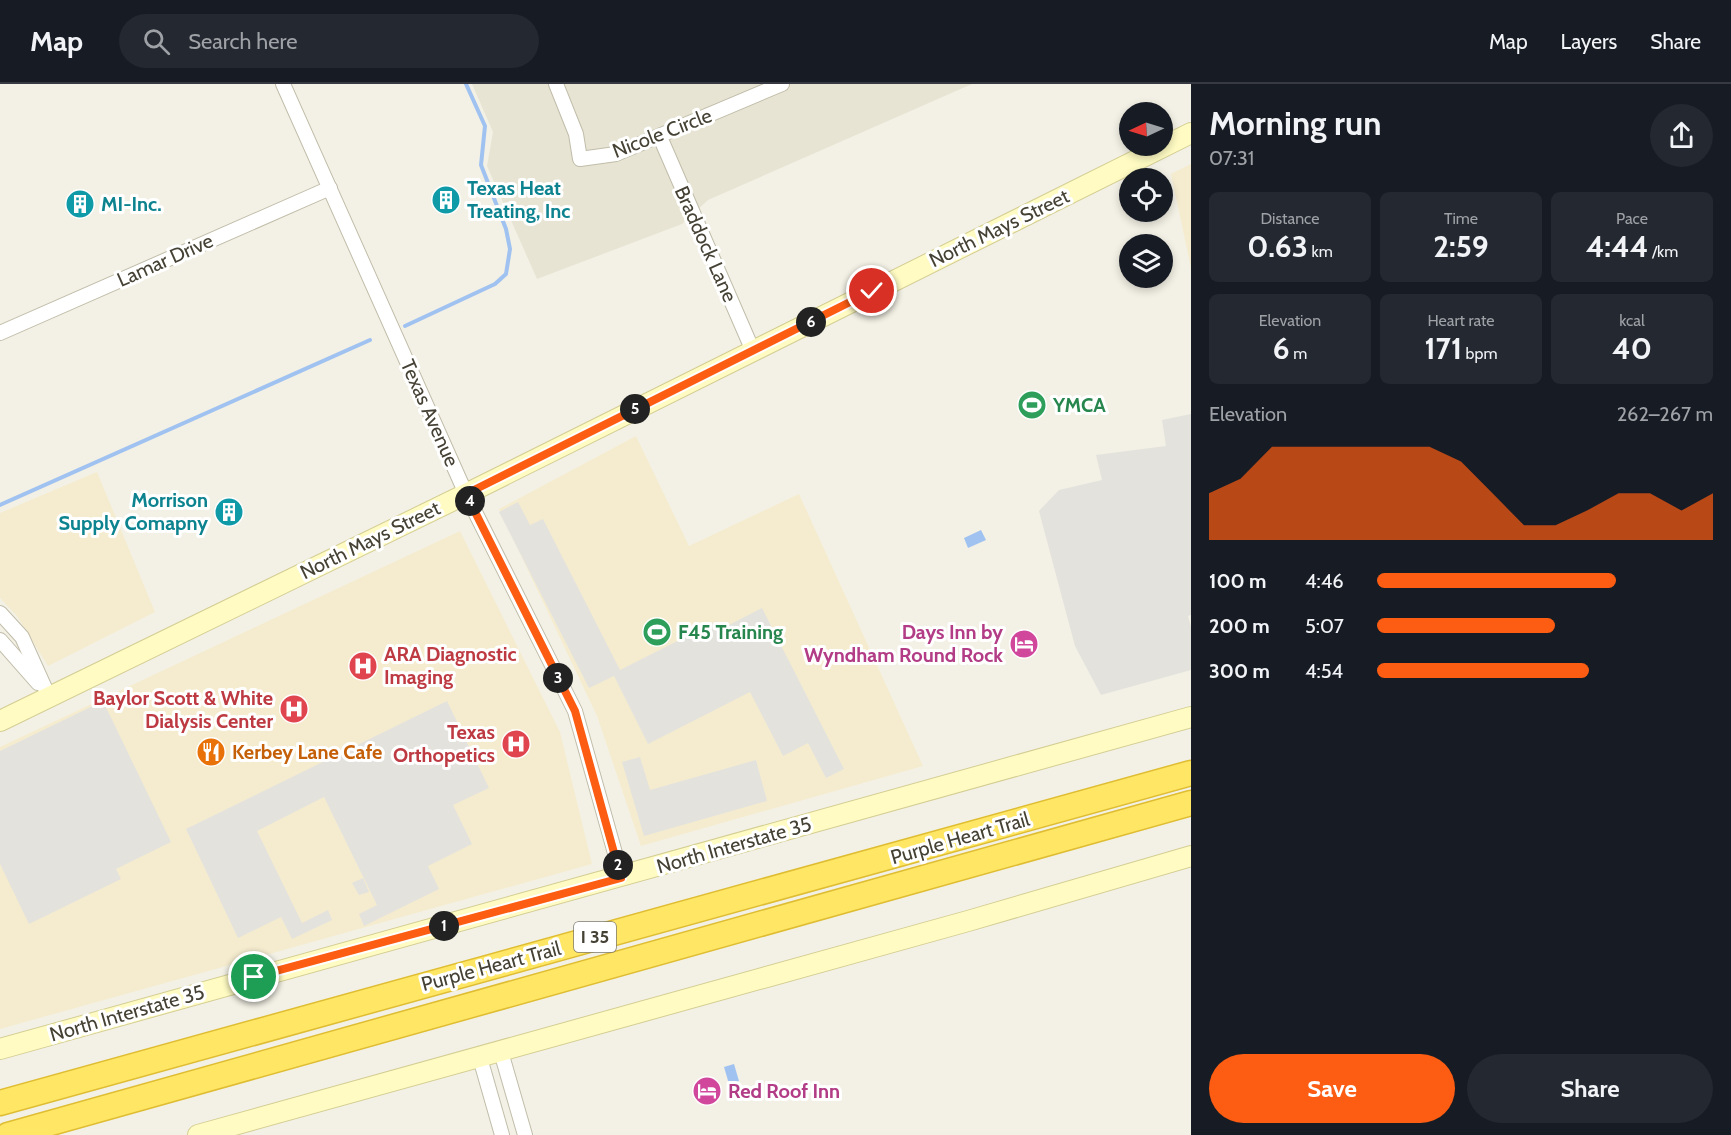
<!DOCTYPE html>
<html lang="en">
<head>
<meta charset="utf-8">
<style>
  :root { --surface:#171b24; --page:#242831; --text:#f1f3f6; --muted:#9ea1a6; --line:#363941; --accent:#fc5d12 }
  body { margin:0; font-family:Cabin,sans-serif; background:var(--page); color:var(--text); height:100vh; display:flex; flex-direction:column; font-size:22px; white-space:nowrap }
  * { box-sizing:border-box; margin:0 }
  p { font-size:20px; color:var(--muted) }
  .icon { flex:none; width:33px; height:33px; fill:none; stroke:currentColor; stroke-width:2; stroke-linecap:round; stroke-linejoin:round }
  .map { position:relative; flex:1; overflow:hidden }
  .panel { display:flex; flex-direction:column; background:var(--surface); width:540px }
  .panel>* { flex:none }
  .needle { width:39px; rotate:266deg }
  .tools { position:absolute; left:1119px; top:18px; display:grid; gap:12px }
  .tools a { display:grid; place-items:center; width:54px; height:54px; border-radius:50%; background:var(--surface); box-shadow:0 3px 9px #0003; font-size:30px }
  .pin { position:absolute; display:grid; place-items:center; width:51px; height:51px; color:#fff; margin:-26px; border:3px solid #fff; border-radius:50%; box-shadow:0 2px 6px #0007 }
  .km { position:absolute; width:30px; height:30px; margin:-15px; border-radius:50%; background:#222; color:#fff; font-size:16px; line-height:30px; text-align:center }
  .round { display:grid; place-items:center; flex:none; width:63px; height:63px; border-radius:32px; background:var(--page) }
  .overview { display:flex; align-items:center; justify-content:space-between; height:102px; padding:0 18px }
  h1 { font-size:33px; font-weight:700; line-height:45px }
  .metrics { display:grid; grid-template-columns:repeat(3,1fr); gap:9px; height:102px; padding:6px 18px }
  .metrics div { display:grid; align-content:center; border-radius:9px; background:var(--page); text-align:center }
  .metrics b { font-size:30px; font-weight:700 }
  .metrics small { font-size:16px; font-weight:400 }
  .metrics p { font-size:16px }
  .chart { height:168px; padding:12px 18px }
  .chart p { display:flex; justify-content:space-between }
  .chart svg { width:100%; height:108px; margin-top:6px; fill:var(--accent); opacity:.7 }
  .cta { display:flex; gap:12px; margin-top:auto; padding:12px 18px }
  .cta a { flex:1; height:69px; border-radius:36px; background:var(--accent); color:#fff; font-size:24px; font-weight:700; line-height:69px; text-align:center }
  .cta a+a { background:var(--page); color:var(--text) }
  ul { padding:0 18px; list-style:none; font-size:20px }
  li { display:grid; grid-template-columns:96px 72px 1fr; align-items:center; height:45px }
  li i { height:15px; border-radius:8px; background:var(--accent) }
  header { display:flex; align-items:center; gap:36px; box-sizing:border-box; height:84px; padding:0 30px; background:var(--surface); border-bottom:2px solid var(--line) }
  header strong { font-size:28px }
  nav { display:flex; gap:33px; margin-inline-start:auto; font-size:21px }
  .search { width:420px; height:54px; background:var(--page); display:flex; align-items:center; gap:15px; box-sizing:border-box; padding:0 21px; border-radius:33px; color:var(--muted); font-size:22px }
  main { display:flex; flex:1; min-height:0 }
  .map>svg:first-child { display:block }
  .residential { fill:#e7e4d3 }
  .commercial { fill:#f5eccf }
  .parking { fill:#e3e2dd }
  .water { fill:#a0c2f1 }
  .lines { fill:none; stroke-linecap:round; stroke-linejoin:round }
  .stream { stroke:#a0c2f1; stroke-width:4 }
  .street-casing { stroke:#c1bdaa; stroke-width:16 }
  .secondary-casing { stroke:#d4ce94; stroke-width:22 }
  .highway-casing { stroke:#dfbd33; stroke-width:27 }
  .street { stroke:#fff; stroke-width:14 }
  .secondary { stroke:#fffbc3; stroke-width:20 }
  .highway { stroke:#ffe664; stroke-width:24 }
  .route-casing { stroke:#fff; stroke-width:12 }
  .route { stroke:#fc5d12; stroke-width:8 }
  .labels { text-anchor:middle; stroke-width:6; stroke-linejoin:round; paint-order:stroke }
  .shield { fill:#fff; stroke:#7d7a71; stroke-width:1.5 }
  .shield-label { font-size:18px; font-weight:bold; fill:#454134 }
  .street-label { font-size:20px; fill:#454134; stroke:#fff }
  .culture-label { font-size:20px; font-weight:bold; fill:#0d838f; stroke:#fff; text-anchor:start }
  .leisure-label { font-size:20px; font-weight:bold; fill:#27864d; stroke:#fff; text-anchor:start }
  .hotel-label { font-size:20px; font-weight:bold; fill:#b23c85; stroke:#fff; text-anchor:end }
  .health-label { font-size:20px; font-weight:bold; fill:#be3a42; stroke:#fff; text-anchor:end }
  .food-label { font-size:20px; font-weight:bold; fill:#c56008; stroke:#fff; text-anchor:start }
</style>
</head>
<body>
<header>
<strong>Map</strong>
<div class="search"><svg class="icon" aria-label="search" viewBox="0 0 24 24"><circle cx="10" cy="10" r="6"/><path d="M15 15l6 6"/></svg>Search here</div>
<nav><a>Map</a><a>Layers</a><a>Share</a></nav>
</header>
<main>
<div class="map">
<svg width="1191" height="1051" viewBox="0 0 1191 1051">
  <rect width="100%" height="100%" fill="#f3f1e5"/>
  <path class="residential" d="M 472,0 L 972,0 L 708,116 L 682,140 L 537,195 L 487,82 L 493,48 Z"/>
  <g class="commercial">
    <path d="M 1191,80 L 1191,184 L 1171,90 Z"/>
    <path d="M 636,352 L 689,462 L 799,410 L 923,682 L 641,762 L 597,632 L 499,425 Z"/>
    <path d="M 97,388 L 155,528 L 48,582 L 17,532 L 0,514 L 0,429 Z"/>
    <path d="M 460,447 L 560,648 L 592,780 L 0,945 L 0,663 Z"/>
  </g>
  <g class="parking">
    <path d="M 1191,330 L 1191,531 L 1188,532 L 1191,543 L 1191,586 L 1101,611 L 1075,562 L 1039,427 L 1059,406 L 1102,396 L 1096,371 L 1166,362 L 1162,336 Z"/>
    <path d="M 518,418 L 530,441 L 543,435 L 620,586 L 717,537 L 721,545 L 762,524 L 844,685 L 826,694 L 808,659 L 783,672 L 750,608 L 648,660 L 614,592 L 589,604 L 499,428 Z"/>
    <path d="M 103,617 L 171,758 L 116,785 L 121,795 L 29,840 L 0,780 L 0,667 Z"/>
    <path d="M 447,617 L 489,704 L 453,721 L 472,760 L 428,782 L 439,805 L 364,842 L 359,830 L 377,821 L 324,713 L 257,747 L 302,839 L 328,826 L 332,836 L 292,855 L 281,833 L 238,854 L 186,745 Z"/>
    <path d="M 640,673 L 650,706 L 756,676 L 767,717 L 644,752 L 622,678 Z"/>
    <path d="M 363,794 L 369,808 L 359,811 L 352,799 Z"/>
  </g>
  <g class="water">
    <path d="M 981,446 L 986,456 L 968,464 L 964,454 Z"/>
    <path d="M 734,980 L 739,997 L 729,1000 L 724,983 Z"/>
  </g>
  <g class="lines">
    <g class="stream">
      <path d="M 405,242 L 495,200 L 506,190 L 510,165 L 506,145 L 481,81 L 485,42 L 466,0"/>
      <path d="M 0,421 L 370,256"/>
    </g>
    <g class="street-casing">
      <g id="street">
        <path d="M 283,0 L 466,410 L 575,627 L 622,794"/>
        <path d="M 556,0 L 576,50 L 580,75 L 616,70 L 782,0"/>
        <path d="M 660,53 L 753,267"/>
        <path d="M 0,249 L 330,104"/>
        <path d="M 0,529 L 22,553 L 49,613"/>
        <path d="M 0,556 L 38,599"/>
        <path d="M 501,968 L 525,1051"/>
        <path d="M 480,974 L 502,1051"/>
      </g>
    </g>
    <g class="secondary-casing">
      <g id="secondary">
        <path d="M 0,637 L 466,410 L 1191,49"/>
        <path d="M 0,965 L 1191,633"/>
        <path d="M 198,1051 L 968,837 L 1191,772"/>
      </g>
    </g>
    <g class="highway-casing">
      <g id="highway">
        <path d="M 0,1019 L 1191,689"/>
        <path d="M 8,1051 L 1191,719"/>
      </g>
    </g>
    <use href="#street" class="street"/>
    <use href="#secondary" class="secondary"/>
    <use href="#highway" class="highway"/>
  </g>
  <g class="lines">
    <g class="route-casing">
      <path id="route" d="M 254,893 L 621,794 L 575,627 L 466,410 L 872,207"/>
    </g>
    <use href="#route" class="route"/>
  </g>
  <defs>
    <g id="building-disc" transform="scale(1.5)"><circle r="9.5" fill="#0f9aa8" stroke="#fff"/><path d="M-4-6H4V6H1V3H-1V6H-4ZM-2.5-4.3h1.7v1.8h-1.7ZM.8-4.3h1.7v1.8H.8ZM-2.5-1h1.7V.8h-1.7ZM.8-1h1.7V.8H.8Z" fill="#fff"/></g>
    <g id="stadium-disc" transform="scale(1.5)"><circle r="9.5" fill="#2e9e5b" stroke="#fff"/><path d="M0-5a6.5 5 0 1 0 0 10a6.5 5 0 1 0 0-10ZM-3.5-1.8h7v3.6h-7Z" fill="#fff"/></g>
    <g id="hotel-disc" transform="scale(1.5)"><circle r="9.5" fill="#d1479c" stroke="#fff"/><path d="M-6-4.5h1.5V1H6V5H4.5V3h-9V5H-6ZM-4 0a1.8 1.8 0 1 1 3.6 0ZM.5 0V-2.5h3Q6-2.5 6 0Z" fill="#fff"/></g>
    <g id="hospital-disc" transform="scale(1.5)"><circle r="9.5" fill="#e0444e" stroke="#fff"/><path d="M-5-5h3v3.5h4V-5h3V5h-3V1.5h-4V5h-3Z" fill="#fff"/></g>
    <g id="restaurant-disc" transform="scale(1.5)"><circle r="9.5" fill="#e8710a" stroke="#fff"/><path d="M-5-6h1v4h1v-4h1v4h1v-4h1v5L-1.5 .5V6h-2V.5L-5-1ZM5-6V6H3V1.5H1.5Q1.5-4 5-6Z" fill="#fff"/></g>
  </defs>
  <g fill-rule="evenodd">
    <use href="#building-disc" x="446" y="116"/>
    <use href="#building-disc" x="80" y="120"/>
    <use href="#stadium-disc" x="1032" y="321"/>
    <use href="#building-disc" x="229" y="428"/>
    <use href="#stadium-disc" x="657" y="548"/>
    <use href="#hotel-disc" x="1024" y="560"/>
    <use href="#hospital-disc" x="363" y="582"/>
    <use href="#hospital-disc" x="294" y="625"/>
    <use href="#hospital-disc" x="516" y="660"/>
    <use href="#restaurant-disc" x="211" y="668"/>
    <use href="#hotel-disc" x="707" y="1007"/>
  </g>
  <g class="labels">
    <rect class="shield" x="574" y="838" width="42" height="30" rx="4.5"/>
    <g class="shield-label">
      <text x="595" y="859">I 35</text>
    </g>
    <g class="street-label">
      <text transform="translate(662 49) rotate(-21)" y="7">Nicole Circle</text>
      <text transform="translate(999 144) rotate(-26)" y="7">North Mays Street</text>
      <text transform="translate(706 160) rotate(66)" y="7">Braddock Lane</text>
      <text transform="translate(165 176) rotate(-24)" y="7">Lamar Drive</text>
      <text transform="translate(430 329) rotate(66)" y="7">Texas Avenue</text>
      <text transform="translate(370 456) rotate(-26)" y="7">North Mays Street</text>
      <text transform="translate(960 754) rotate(-16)" y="7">Purple Heart Trail</text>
      <text transform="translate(734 761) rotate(-16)" y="7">North Interstate 35</text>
      <text transform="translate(491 882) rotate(-15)" y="7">Purple Heart Trail</text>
      <text transform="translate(127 929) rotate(-16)" y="7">North Interstate 35</text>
    </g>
    <g class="culture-label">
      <text x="467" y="111">Texas Heat<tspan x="467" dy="23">Treating, Inc</tspan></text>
      <text x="101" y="127">MI-Inc.</text>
      <text x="208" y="423" text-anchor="end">Morrison<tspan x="208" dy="23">Supply Comapny</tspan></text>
    </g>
    <g class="leisure-label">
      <text x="1053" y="328">YMCA</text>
      <text x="678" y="555">F45 Training</text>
    </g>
    <g class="hotel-label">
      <text x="1003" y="555">Days Inn by<tspan x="1003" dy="23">Wyndham Round Rock</tspan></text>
      <text x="728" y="1014" text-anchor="start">Red Roof Inn</text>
    </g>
    <g class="health-label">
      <text x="384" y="577" text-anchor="start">ARA Diagnostic<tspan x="384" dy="23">Imaging</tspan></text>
      <text x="273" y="621">Baylor Scott &amp; White<tspan x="273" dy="23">Dialysis Center</tspan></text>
      <text x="495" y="655">Texas<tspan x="495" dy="23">Orthopetics</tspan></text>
    </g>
    <g class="food-label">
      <text x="232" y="675">Kerbey Lane Cafe</text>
    </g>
  </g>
</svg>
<div class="tools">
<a><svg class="needle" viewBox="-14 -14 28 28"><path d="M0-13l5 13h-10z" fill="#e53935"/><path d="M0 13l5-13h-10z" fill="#9ea1a6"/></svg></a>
<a><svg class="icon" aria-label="locate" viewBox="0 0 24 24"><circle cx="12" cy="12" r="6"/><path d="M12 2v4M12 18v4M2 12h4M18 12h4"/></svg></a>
<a><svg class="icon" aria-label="layers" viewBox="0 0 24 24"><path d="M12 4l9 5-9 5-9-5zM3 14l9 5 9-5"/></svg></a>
</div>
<div class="pin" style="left:254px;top:893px;background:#1e9e55"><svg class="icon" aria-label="arrive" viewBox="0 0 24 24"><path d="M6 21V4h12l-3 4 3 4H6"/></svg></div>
<div class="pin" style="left:872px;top:207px;background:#d93025"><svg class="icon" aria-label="check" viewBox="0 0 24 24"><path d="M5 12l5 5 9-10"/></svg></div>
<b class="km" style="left:444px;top:842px">1</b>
<b class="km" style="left:618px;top:781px">2</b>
<b class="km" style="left:558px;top:594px">3</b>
<b class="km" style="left:470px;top:417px">4</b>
<b class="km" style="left:635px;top:325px">5</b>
<b class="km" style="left:811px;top:238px">6</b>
</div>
<section class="panel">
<div class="overview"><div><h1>Morning run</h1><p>07:31</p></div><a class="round"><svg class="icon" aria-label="share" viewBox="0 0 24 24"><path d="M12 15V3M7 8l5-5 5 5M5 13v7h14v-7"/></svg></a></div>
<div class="metrics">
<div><p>Distance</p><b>0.63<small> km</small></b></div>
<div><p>Time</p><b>2:59</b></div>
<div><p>Pace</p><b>4:44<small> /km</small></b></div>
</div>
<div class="metrics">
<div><p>Elevation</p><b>6<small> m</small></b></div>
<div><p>Heart rate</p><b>171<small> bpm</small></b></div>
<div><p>kcal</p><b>40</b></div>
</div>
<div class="chart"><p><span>Elevation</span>262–267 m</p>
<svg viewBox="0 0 160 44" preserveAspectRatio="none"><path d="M0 44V25L10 19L20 6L30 6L40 6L50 6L60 6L70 6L80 12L90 25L100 38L110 38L120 32L130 25L140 25L150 32L160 25V44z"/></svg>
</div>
<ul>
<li><b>100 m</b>4:46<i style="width:71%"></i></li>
<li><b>200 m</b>5:07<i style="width:53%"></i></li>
<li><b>300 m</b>4:54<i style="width:63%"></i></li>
</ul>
<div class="cta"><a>Save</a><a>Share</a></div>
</section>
</main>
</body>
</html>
